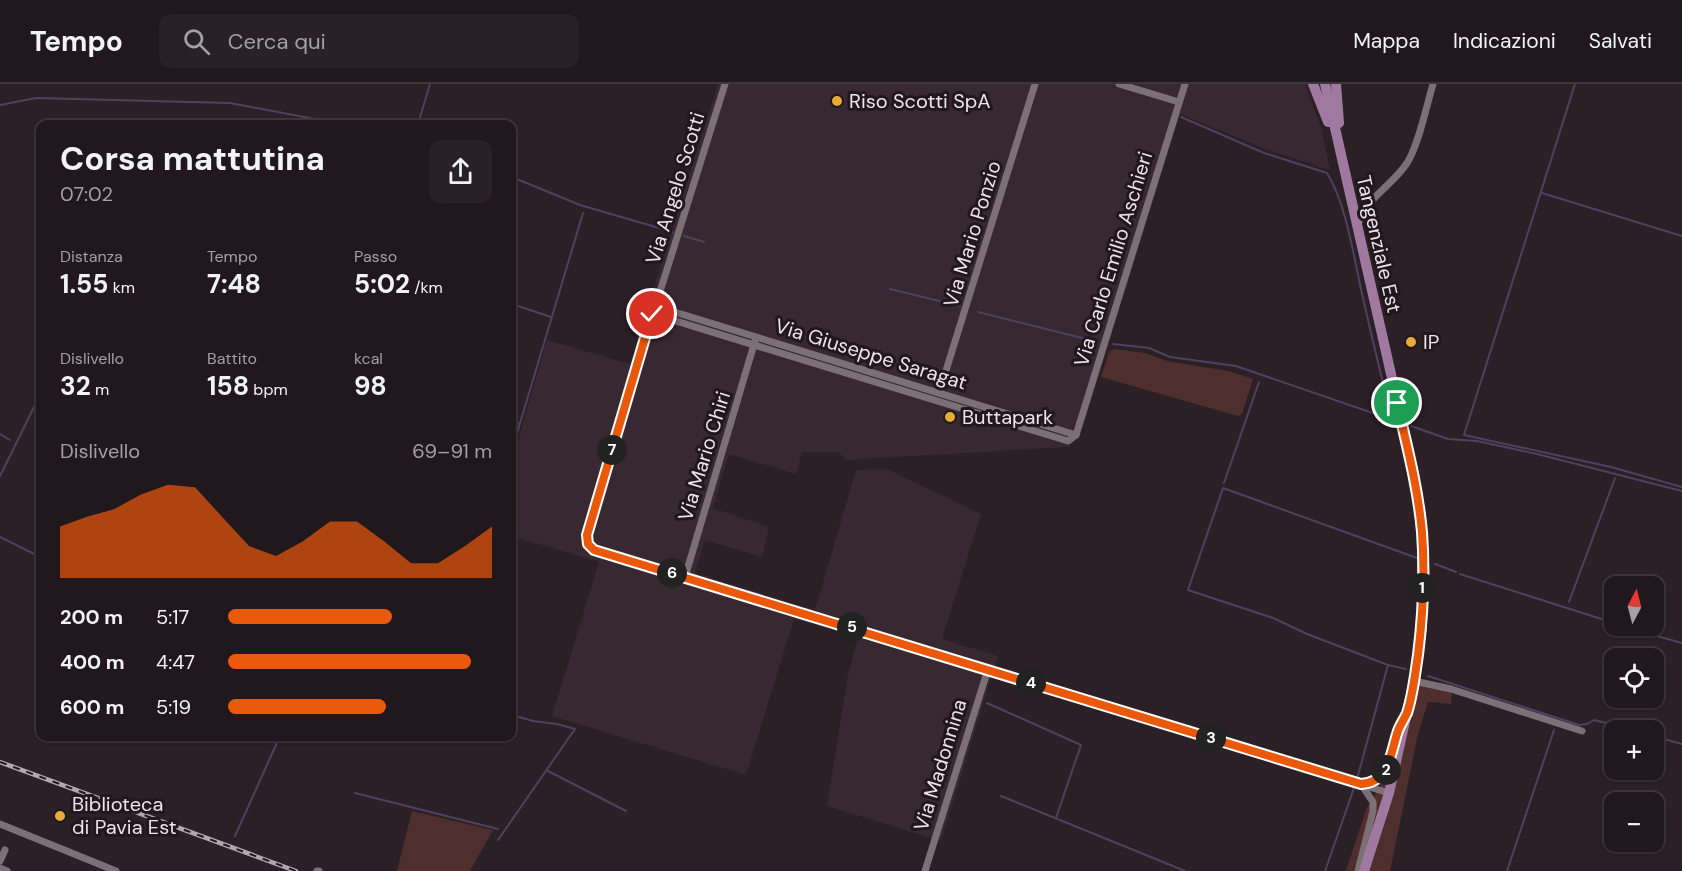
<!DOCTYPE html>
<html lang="it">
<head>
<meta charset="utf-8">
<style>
  :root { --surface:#20181c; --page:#282125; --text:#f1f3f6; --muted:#a2a0a3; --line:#3d373b; --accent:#ea580c }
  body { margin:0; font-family:"DM Sans",sans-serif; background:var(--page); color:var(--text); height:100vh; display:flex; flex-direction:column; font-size:22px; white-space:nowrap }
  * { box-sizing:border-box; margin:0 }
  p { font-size:20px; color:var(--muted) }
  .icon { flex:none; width:33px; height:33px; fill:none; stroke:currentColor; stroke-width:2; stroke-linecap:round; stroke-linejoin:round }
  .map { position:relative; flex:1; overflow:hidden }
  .drawer { position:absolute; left:36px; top:36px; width:480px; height:621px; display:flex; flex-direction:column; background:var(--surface); border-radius:12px; box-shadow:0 2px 4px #0004,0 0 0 2px var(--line) }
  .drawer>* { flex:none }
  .needle { width:39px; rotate:7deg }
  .buttons { position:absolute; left:1604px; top:492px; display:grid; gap:12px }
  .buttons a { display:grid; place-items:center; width:60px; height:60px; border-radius:12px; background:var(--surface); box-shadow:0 2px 4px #0004,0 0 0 2px var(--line); font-size:30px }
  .pin { position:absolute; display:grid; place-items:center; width:51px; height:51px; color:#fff; margin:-26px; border:3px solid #fff; border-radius:50%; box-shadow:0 2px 6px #0007 }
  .km { position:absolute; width:30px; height:30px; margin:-15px; border-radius:50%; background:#222; color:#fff; font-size:16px; line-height:30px; text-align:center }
  .round { display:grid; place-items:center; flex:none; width:63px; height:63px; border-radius:12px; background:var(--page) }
  .head { display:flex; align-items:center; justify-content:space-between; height:102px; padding:0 24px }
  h1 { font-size:33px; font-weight:700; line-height:45px }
  .figures { display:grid; grid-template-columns:repeat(3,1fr); gap:9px; height:102px; padding:6px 24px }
  .figures div { display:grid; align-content:center }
  .figures b { font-size:26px; font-weight:700 }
  .figures small { font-size:16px; font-weight:400 }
  .figures p { font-size:16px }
  .chart { height:168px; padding:12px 24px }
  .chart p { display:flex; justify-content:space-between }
  .chart svg { width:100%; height:108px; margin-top:6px; fill:var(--accent); opacity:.7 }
  ul { padding:0 24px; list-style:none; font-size:20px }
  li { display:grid; grid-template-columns:96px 72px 1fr; align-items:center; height:45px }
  li i { height:15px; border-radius:8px; background:var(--accent) }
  header { display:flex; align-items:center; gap:36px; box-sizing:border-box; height:84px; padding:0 30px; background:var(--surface); border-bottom:2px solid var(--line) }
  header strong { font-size:28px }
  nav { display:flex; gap:33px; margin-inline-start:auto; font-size:21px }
  .search { width:420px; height:54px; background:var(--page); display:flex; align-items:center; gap:15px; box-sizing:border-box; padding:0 21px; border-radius:12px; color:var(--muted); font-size:22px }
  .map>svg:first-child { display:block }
  .built { fill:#382831 }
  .green { fill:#4e2f2e }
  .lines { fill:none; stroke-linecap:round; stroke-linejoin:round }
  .stream { stroke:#4e415f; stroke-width:2 }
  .minor { stroke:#7c6f76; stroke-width:7 }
  .primary { stroke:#a079a1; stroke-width:10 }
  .rail-casing { stroke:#b0a8ad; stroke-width:4.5 }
  .rail { stroke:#21171d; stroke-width:2; stroke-dasharray:7; stroke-linecap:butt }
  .route-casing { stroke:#fff; stroke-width:12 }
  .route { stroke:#ea580c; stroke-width:8 }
  .poi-dot { fill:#e8ab37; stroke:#21171d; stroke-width:2 }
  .labels { text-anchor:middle; stroke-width:6; stroke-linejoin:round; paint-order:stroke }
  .poi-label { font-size:20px; fill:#ebe4e8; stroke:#21171d; text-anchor:start }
  .street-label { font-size:20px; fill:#ebe4e8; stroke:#21171d }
</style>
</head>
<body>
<header>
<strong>Tempo</strong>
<div class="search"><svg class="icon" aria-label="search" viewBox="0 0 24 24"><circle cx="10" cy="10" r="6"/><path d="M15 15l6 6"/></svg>Cerca qui</div>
<nav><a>Mappa</a><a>Indicazioni</a><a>Salvati</a></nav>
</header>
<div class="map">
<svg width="1682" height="787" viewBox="0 0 1682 787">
  <rect width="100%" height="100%" fill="#2b2026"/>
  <path class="built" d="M 718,0 L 1305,0 L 1321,43 L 1330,86 L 1263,64 L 1180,30 L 1080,352 L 1068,363 L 847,376 L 838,368 L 802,368 L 796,390 L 729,370 L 713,424 L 769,443 L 762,473 L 705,456 L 695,489 L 815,526 L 856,386 L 887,385 L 981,430 L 942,555 L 998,572 L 941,757 L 827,722 L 848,591 L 858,553 L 794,535 L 746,691 L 552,632 L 599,478 L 512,452 L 512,378 L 547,256 L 630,280 Z"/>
  <g class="green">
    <path d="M 1114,265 L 1145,269 L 1167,277 L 1228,287 L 1253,295 L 1242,330 L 1238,332 L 1101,293 L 1109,268 Z"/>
    <path d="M 1411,594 L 1452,604 L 1451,620 L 1428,618 L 1418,650 L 1390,787 L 1346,787 L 1366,726 L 1379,704 Z"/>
    <path d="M 412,727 L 493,746 L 470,787 L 397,787 Z"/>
  </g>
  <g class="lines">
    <g class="stream">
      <path d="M 1575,0 L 1464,351 L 1611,383 L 1682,403"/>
      <path d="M 0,21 L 36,14 L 230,19 L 341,40"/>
      <path d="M 1181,33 L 1264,69 L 1327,89 C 1347,121 1354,176 1363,214 C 1372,254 1382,295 1392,336"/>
      <path d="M 418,40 L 430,0"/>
      <path d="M 512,93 L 580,121 L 673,148"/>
      <path d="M 1542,109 L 1682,152"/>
      <path d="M 684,152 L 704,158"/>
      <path d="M 890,205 L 960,222"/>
      <path d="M 512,220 L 551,233"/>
      <path d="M 978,228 L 1094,257"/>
      <path d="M 1113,260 L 1149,264 L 1170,273 L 1236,282 L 1396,337"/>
      <path d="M 512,337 L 519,339"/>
      <path d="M 1411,342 L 1448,355 L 1477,357 L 1537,370 L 1682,407"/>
      <path d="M 0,350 L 10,356"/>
      <path d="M 512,366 L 583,129"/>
      <path d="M 0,392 L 40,311"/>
      <path d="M 1224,399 L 1259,298"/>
      <path d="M 0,453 L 40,473"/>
      <path d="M 1435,480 L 1456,488"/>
      <path d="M 1460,490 L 1614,539"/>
      <path d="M 1569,518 L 1615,394"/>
      <path d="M 1621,542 L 1682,559"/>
      <path d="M 1406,585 L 1388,581 L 1307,550 L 1273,534 L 1188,506 L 1223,404 L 1417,474"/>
      <path d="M 1428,592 L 1579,641 L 1587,640 L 1594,636 L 1634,646"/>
      <path d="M 987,619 L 1081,661 L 1056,734"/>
      <path d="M 1653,652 L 1682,660"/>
      <path d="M 546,686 L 626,727"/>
      <path d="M 1357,695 L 1388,581"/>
      <path d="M 355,709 L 498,745"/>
      <path d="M 1001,712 L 1185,787"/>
      <path d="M 235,752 L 280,652"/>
      <path d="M 498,756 L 575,645 L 557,640 L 533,637 L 512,631"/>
      <path d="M 1325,787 L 1354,704"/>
      <path d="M 1507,787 L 1554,646"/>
    </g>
    <g class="minor">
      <path d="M 725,0 L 653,230 L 587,451 L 588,460 L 594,466 L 1389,709"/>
      <path d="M 1119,0 L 1179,18"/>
      <path d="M 1358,140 C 1366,114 1393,101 1407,79 C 1418,63 1427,20 1433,0"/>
      <path d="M 655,222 L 1076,351"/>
      <path d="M 653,230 L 1068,357 L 1076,351 L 1185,0"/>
      <path d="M 939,309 L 1035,0"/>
      <path d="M 685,493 L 755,257"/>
      <path d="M 1414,597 L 1451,605 L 1582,647"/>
      <path d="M 1364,700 C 1390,698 1392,666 1398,646"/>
      <path d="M 0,740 L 116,787"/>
      <path d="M 0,777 L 5,766"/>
      <path d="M 0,784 L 7,787"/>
      <path d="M 317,787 L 319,787"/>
      <path d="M 925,787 L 988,585"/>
      <path d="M 1358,787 L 1373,727 L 1373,718 L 1361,700"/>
    </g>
    <g class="primary">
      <path d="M 1313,0 L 1328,38"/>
      <path d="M 1325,0 L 1414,391 L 1422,448 L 1422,543 L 1414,597 L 1389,709 L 1364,787"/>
      <path d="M 1336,0 L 1339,39"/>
    </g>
    <g class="rail-casing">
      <path id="rail" d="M 0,678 L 296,787"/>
    </g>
    <use href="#rail" class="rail"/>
  </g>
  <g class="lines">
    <g class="route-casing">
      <path id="route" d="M 652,230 L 587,451 L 588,460 L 594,466 L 1361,700 C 1389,698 1390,672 1397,650 C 1399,642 1404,636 1407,629 C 1413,611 1415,590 1418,571 C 1423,531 1425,489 1422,448 C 1418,404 1407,362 1397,319"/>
    </g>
    <use href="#route" class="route"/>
  </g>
  <g class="poi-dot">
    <circle cx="837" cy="17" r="6"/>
    <circle cx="1411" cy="258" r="6"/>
    <circle cx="950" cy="333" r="6"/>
    <circle cx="60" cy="732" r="6"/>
  </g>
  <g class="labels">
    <g class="poi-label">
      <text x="849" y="24">Riso Scotti SpA</text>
      <text x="1423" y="265">IP</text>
      <text x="962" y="340">Buttapark</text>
      <text x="72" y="727">Biblioteca<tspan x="72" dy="23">di Pavia Est</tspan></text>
    </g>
    <g class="street-label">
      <text transform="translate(675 104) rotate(-73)" y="7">Via Angelo Scotti</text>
      <text transform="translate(972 150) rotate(-73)" y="7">Via Mario Ponzio</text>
      <text transform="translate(1379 160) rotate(77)" y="7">Tangenziale Est</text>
      <text transform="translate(1113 175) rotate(-73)" y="7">Via Carlo Emilio Aschieri</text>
      <text transform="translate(871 270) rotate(17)" y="7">Via Giuseppe Saragat</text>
      <text transform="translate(704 372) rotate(-73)" y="7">Via Mario Chiri</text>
      <text transform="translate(940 681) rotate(-73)" y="7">Via Madonnina</text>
    </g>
  </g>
</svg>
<div class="buttons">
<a><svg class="needle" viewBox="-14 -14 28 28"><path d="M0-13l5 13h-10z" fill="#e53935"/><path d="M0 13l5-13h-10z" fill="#a2a0a3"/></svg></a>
<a><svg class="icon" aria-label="locate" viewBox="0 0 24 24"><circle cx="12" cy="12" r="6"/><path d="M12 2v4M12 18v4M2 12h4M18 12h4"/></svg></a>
<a>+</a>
<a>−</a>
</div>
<div class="pin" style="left:1397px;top:319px;background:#1e9e55"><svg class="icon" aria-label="arrive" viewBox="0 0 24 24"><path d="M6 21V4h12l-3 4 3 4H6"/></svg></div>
<div class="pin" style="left:652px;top:230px;background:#d93025"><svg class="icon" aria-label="check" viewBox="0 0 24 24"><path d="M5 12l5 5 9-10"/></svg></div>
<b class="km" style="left:1422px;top:504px">1</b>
<b class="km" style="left:1386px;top:686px">2</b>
<b class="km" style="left:1211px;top:654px">3</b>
<b class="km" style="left:1031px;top:599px">4</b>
<b class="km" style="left:852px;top:543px">5</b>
<b class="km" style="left:672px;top:489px">6</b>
<b class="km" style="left:612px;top:366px">7</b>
<section class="drawer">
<div class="head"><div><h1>Corsa mattutina</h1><p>07:02</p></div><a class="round"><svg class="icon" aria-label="share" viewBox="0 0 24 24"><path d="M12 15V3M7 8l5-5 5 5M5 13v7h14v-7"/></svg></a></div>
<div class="figures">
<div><p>Distanza</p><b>1.55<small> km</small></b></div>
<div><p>Tempo</p><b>7:48</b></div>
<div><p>Passo</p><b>5:02<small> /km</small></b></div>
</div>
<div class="figures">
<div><p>Dislivello</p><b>32<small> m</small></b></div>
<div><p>Battito</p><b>158<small> bpm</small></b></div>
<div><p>kcal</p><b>98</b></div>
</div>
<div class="chart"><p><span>Dislivello</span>69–91 m</p>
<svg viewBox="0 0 160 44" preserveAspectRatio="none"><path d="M0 44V23L10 19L20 16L30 10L40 6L50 7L60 19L70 31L80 35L90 29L100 21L110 21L120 29L130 38L140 38L150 31L160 23V44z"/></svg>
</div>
<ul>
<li><b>200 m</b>5:17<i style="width:62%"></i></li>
<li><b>400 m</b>4:47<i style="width:92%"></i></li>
<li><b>600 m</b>5:19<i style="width:60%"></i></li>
</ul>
</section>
</div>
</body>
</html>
